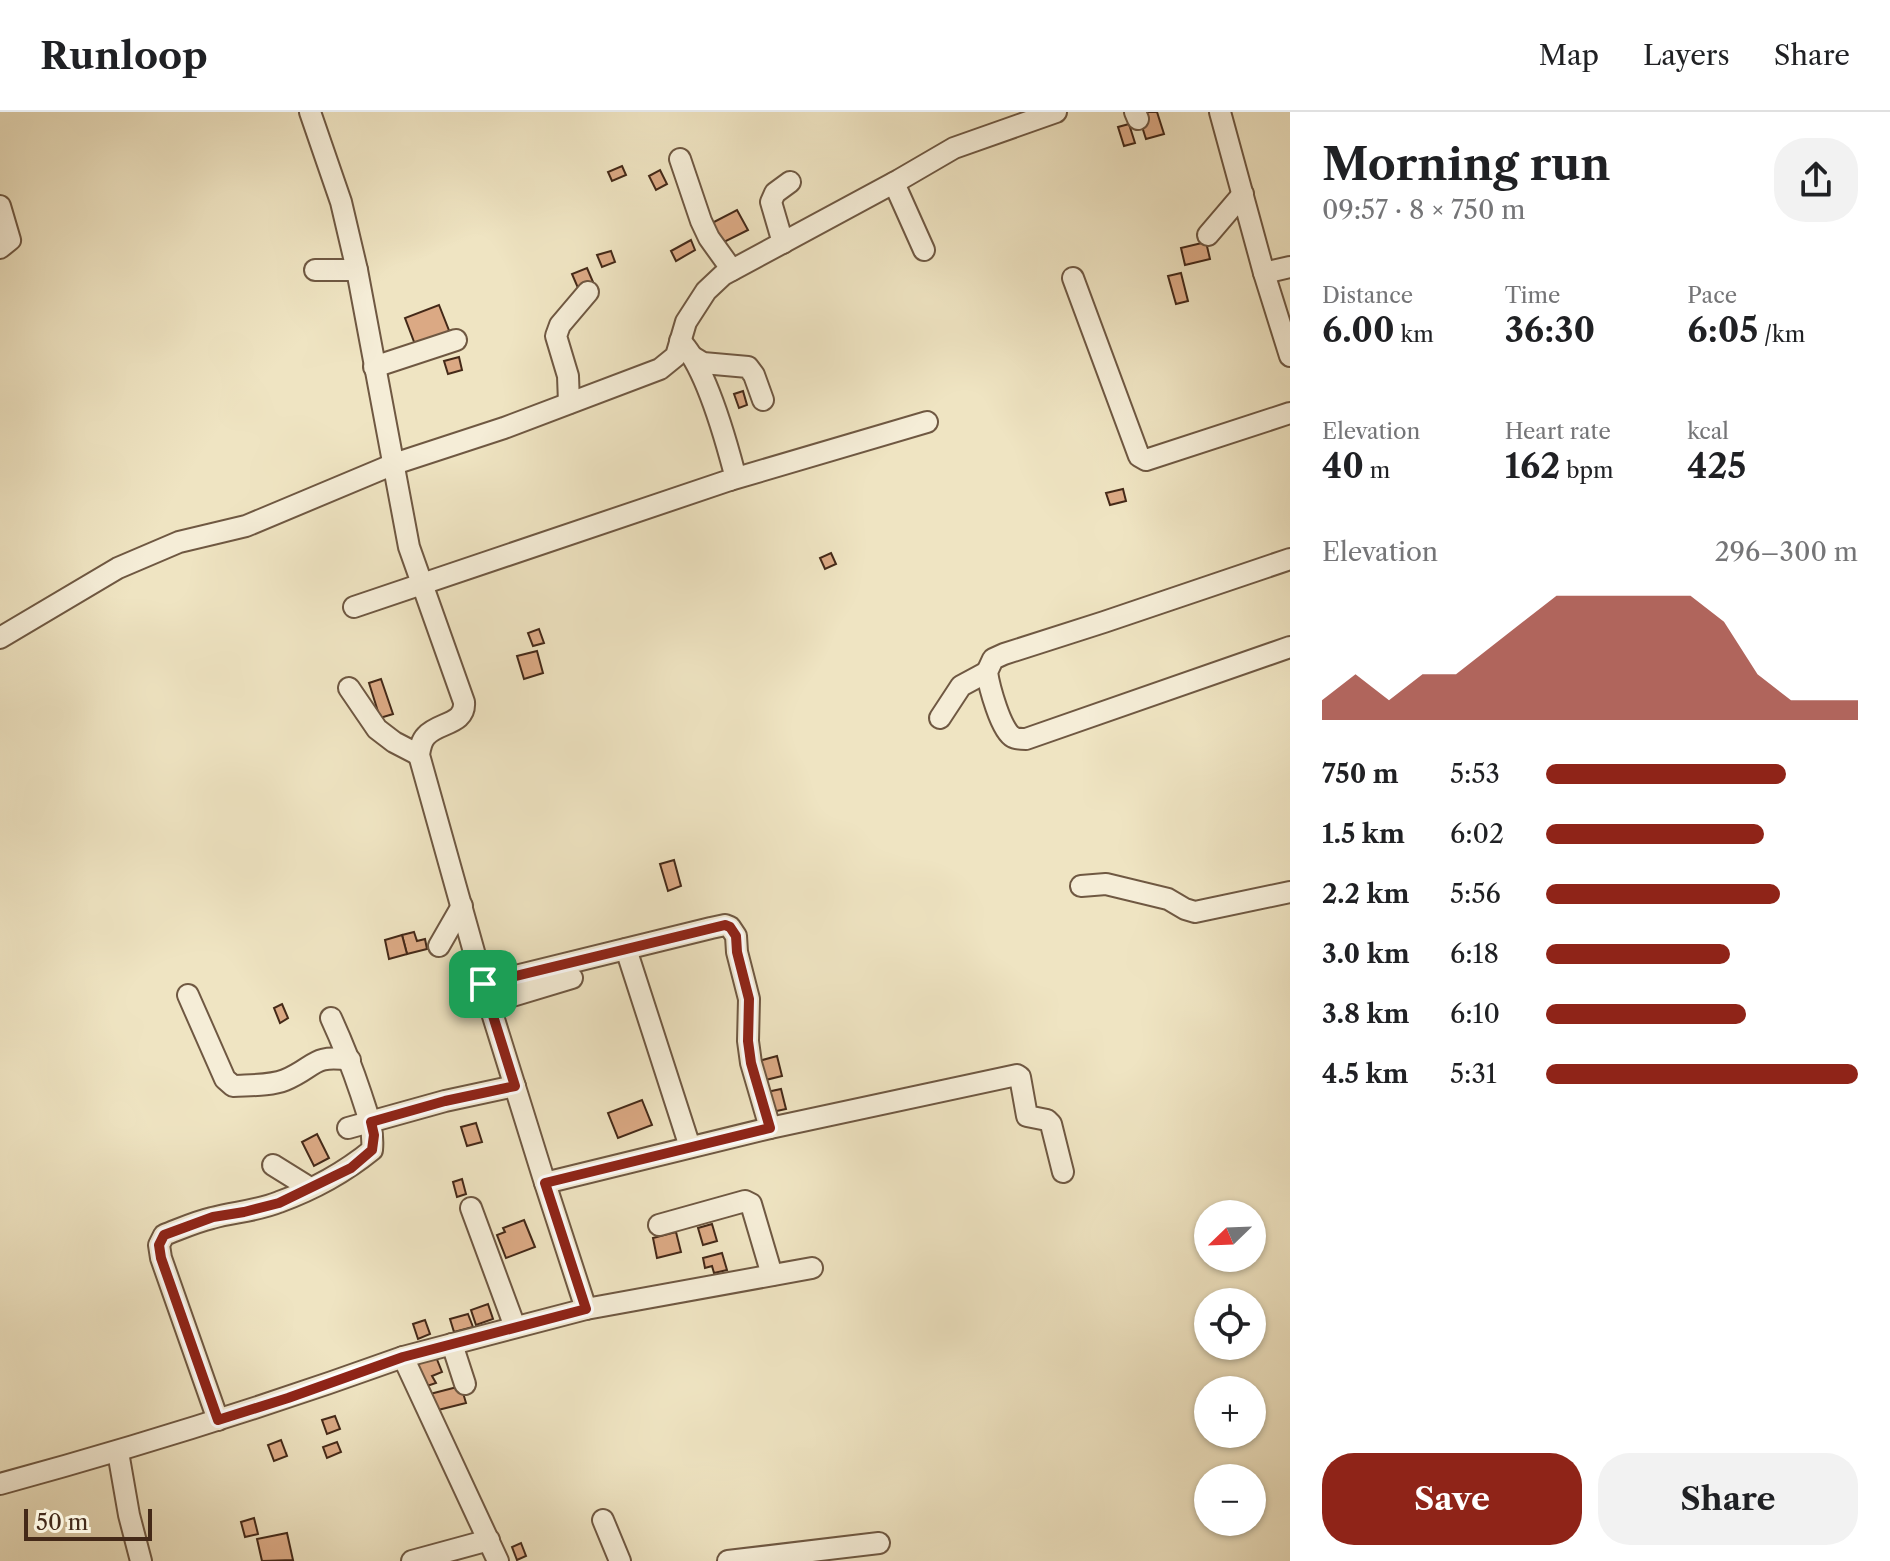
<!DOCTYPE html>
<html lang="en">
<head>
<meta charset="utf-8">
<style>
  :root { --surface:#fff; --page:#f2f2f2; --text:#202124; --muted:#757577; --line:#e0e0e0; --accent:#8f2418 }
  body { margin:0; font-family:"Libre Caslon Text",serif; background:var(--page); color:var(--text); height:100vh; display:flex; flex-direction:column; font-size:30px; white-space:nowrap }
  * { box-sizing:border-box; margin:0 }
  p { font-size:26px; color:var(--muted) }
  .icon { flex:none; width:44px; height:44px; fill:none; stroke:currentColor; stroke-width:2; stroke-linecap:round; stroke-linejoin:round }
  .map { position:relative; flex:1; overflow:hidden }
  .panel { display:flex; flex-direction:column; background:var(--surface); width:600px }
  .panel>* { flex:none }
  .needle { width:52px; rotate:247deg }
  .fabs { position:absolute; left:1194px; top:1088px; display:grid; gap:16px }
  .fabs a { display:grid; place-items:center; width:72px; height:72px; border-radius:50%; background:var(--surface); box-shadow:0 2px 6px #0004; font-size:40px }
  .scale { position:absolute; left:24px; bottom:20px; width:128px; box-sizing:border-box; padding-left:8px; border:4px solid #442918; border-top:0; font-size:22px; line-height:28px; white-space:nowrap; color:#442918; -webkit-text-stroke:6px #f5edd7; paint-order:stroke }
  .pin { position:absolute; display:grid; place-items:center; width:68px; height:68px; color:#fff; margin:-34px; border-radius:16px; box-shadow:0 4px 12px #0006 }
  .round { display:grid; place-items:center; flex:none; width:84px; height:84px; border-radius:32px; background:var(--page) }
  .head { display:flex; align-items:center; justify-content:space-between; height:136px; padding:0 32px }
  h1 { font-size:44px; font-weight:800; line-height:60px }
  .metrics { display:grid; grid-template-columns:repeat(3,1fr); gap:12px; height:136px; padding:8px 32px }
  .metrics div { display:grid; align-content:center }
  .metrics b { font-size:34px; font-weight:800 }
  .metrics small { font-size:22px; font-weight:400 }
  .metrics p { font-size:22px }
  .chart { height:224px; padding:16px 32px }
  .chart p { display:flex; justify-content:space-between }
  .chart svg { width:100%; height:144px; margin-top:8px; fill:var(--accent); opacity:.7 }
  .primary-button { display:flex; gap:16px; margin-top:auto; padding:16px 32px }
  .primary-button a { flex:1; height:92px; border-radius:32px; background:var(--accent); color:#fff; font-size:32px; font-weight:800; line-height:92px; text-align:center }
  .primary-button a+a { background:var(--page); color:var(--text) }
  ul { padding:0 32px; list-style:none; font-size:26px }
  li { display:grid; grid-template-columns:128px 96px 1fr; align-items:center; height:60px }
  li i { height:20px; border-radius:10px; background:var(--accent) }
  header { display:flex; align-items:center; gap:48px; box-sizing:border-box; height:112px; padding:0 40px; background:var(--surface); border-bottom:2px solid var(--line) }
  header strong { font-size:38px }
  nav { display:flex; gap:44px; margin-inline-start:auto; font-size:28px }
  main { display:flex; flex:1; min-height:0 }
  .map>svg:first-child { display:block }
  .building { fill:#dba984; stroke:#442918; stroke-width:2 }
  .lines { fill:none; stroke-linecap:round; stroke-linejoin:round }
  .minor-casing { stroke:#6f5842; stroke-width:24 }
  .minor { stroke:#f5edd7; stroke-width:20 }
  .route-casing { stroke:#fff; stroke-width:16 }
  .route { stroke:#8f2418; stroke-width:10 }
</style>
</head>
<body>
<header>
<strong>Runloop</strong>
<nav><a>Map</a><a>Layers</a><a>Share</a></nav>
</header>
<main>
<div class="map">
<svg width="1290" height="1449" viewBox="0 0 1290 1449">
  <rect width="100%" height="100%" fill="#efe4c2"/>
  <filter id="stains"><feTurbulence type="fractalNoise" baseFrequency=".0025" numOctaves="4"/><feColorMatrix values="0 0 0 0 .2 0 0 0 0 .09 0 0 0 0 .02 0 0 0 .5 -.17"/></filter>
  <radialGradient id="worn" r=".72"><stop offset=".6" stop-color="#630" stop-opacity="0"/><stop offset="1" stop-color="#630" stop-opacity=".3"/></radialGradient>
  <g class="building">
    <path d="M 1146,0 L 1157,0 L 1164,22 L 1146,27 L 1138,2 Z"/>
    <path d="M 1129,12 L 1135,31 L 1124,34 L 1118,15 Z"/>
    <path d="M 622,54 L 626,63 L 612,69 L 608,60 Z"/>
    <path d="M 660,58 L 667,72 L 656,78 L 649,64 Z"/>
    <path d="M 737,98 L 748,118 L 722,131 L 712,111 Z"/>
    <path d="M 691,128 L 695,138 L 676,149 L 671,139 Z"/>
    <path d="M 1206,130 L 1210,147 L 1185,153 L 1181,136 Z"/>
    <path d="M 611,139 L 615,150 L 602,155 L 597,143 Z"/>
    <path d="M 587,156 L 593,170 L 578,176 L 572,162 Z"/>
    <path d="M 1181,161 L 1188,189 L 1176,192 L 1168,164 Z"/>
    <path d="M 439,193 L 450,221 L 416,235 L 405,206 Z"/>
    <path d="M 459,245 L 462,258 L 448,262 L 444,249 Z"/>
    <path d="M 743,279 L 747,293 L 739,296 L 734,282 Z"/>
    <path d="M 1123,377 L 1126,389 L 1110,393 L 1106,381 Z"/>
    <path d="M 831,441 L 836,452 L 825,457 L 820,446 Z"/>
    <path d="M 539,517 L 544,531 L 533,534 L 528,521 Z"/>
    <path d="M 537,539 L 543,561 L 524,567 L 517,544 Z"/>
    <path d="M 381,567 L 393,602 L 380,606 L 369,571 Z"/>
    <path d="M 674,748 L 681,774 L 668,779 L 660,752 Z"/>
    <path d="M 414,820 L 417,829 L 425,827 L 427,837 L 407,842 L 402,823 Z"/>
    <path d="M 402,823 L 407,842 L 389,847 L 385,828 Z"/>
    <path d="M 282,892 L 288,906 L 280,911 L 274,896 Z"/>
    <path d="M 777,944 L 782,964 L 749,972 L 744,953 Z"/>
    <path d="M 781,977 L 786,997 L 767,1001 L 762,981 Z"/>
    <path d="M 642,988 L 652,1013 L 618,1026 L 608,1001 Z"/>
    <path d="M 476,1011 L 482,1030 L 467,1034 L 461,1015 Z"/>
    <path d="M 317,1022 L 329,1046 L 314,1054 L 302,1030 Z"/>
    <path d="M 462,1067 L 466,1082 L 457,1085 L 453,1070 Z"/>
    <path d="M 524,1108 L 535,1135 L 506,1146 L 497,1123 L 505,1120 L 503,1116 Z"/>
    <path d="M 712,1112 L 717,1129 L 703,1133 L 698,1116 Z"/>
    <path d="M 676,1120 L 681,1140 L 657,1146 L 653,1126 Z"/>
    <path d="M 722,1141 L 727,1158 L 714,1161 L 712,1154 L 705,1156 L 703,1146 Z"/>
    <path d="M 488,1192 L 493,1207 L 476,1213 L 471,1198 Z"/>
    <path d="M 468,1202 L 473,1215 L 454,1220 L 450,1207 Z"/>
    <path d="M 425,1208 L 430,1222 L 418,1227 L 413,1212 Z"/>
    <path d="M 436,1245 L 442,1260 L 432,1264 L 436,1271 L 427,1274 L 415,1253 Z"/>
    <path d="M 461,1274 L 466,1291 L 434,1299 L 430,1282 Z"/>
    <path d="M 335,1304 L 340,1317 L 327,1322 L 322,1308 Z"/>
    <path d="M 281,1328 L 287,1344 L 274,1349 L 268,1333 Z"/>
    <path d="M 337,1330 L 341,1340 L 327,1346 L 323,1335 Z"/>
    <path d="M 254,1406 L 258,1422 L 245,1425 L 241,1410 Z"/>
    <path d="M 287,1421 L 293,1448 L 262,1449 L 257,1427 Z"/>
    <path d="M 521,1431 L 526,1444 L 517,1448 L 512,1435 Z"/>
  </g>
  <g class="lines">
    <g class="minor-casing">
      <g id="minor">
        <path d="M 310,0 L 341,90 L 357,158 L 409,435 L 464,590 C 466,613 438,610 426,624 C 421,629 420,637 419,643 L 483,872 L 545,1071 L 586,1197 L 403,1245 L 498,1449"/>
        <path d="M 1135,0 L 1138,7"/>
        <path d="M 1220,0 L 1264,161 L 1290,244"/>
        <path d="M 680,47 L 701,109 L 709,126 L 732,158"/>
        <path d="M 894,71 L 924,138"/>
        <path d="M 0,94 L 10,128 L 0,136"/>
        <path d="M 1208,123 L 1243,82"/>
        <path d="M 783,131 L 771,90 L 775,81 L 790,70"/>
        <path d="M 315,158 L 357,158"/>
        <path d="M 1264,161 L 1290,155"/>
        <path d="M 1073,166 L 1139,344 L 1146,348 L 1290,301"/>
        <path d="M 693,245 L 703,251 L 748,255 L 754,263 L 763,288"/>
        <path d="M 374,255 L 456,228"/>
        <path d="M 569,291 L 568,264 L 556,224 L 560,213 L 588,180"/>
        <path d="M 730,368 L 927,310"/>
        <path d="M 1290,447 L 1104,510 L 1004,542 L 993,547 L 987,560 C 989,574 1001,619 1013,625 C 1016,627 1023,627 1026,627 L 1290,535"/>
        <path d="M 354,495 L 730,368 L 734,364 L 734,359 C 725,325 705,253 680,229"/>
        <path d="M 0,526 L 118,456 L 179,430 L 246,414 L 394,352 L 504,316 L 660,257 L 676,244 L 686,210 L 706,179 L 723,163 L 899,68 L 954,36 L 1056,0"/>
        <path d="M 349,576 L 377,617 L 394,630 L 419,643"/>
        <path d="M 940,606 L 961,574 L 987,560"/>
        <path d="M 1081,774 L 1106,772 L 1168,787 L 1185,797 L 1195,800 L 1290,780"/>
        <path d="M 439,834 L 462,794"/>
        <path d="M 626,837 L 690,1035"/>
        <path d="M 483,872 L 711,816 L 725,813 L 730,815 L 736,824 L 737,840 L 749,887 L 748,929 L 751,951 L 770,1016"/>
        <path d="M 188,883 L 225,967 L 233,974 C 249,973 270,974 285,968 C 316,955 312,942 350,948"/>
        <path d="M 489,891 L 572,866"/>
        <path d="M 348,1016 L 445,989 L 515,974"/>
        <path d="M 273,1053 L 310,1076"/>
        <path d="M 545,1071 L 770,1016 L 1017,963 L 1020,965 L 1027,1004 L 1047,1008 L 1051,1012 L 1063,1060"/>
        <path d="M 471,1096 L 515,1215"/>
        <path d="M 659,1113 L 745,1089 L 751,1092 L 772,1163"/>
        <path d="M 586,1197 L 812,1156"/>
        <path d="M 452,1232 L 465,1272"/>
        <path d="M 218,1308 L 161,1146 L 159,1133 L 164,1123 C 180,1117 195,1110 212,1106 C 234,1100 257,1099 279,1090 C 312,1078 345,1060 372,1038 C 374,1017 367,1001 361,982 C 352,955 343,932 331,906"/>
        <path d="M 118,1340 L 129,1403 L 141,1449"/>
        <path d="M 0,1372 C 136,1335 270,1293 403,1245"/>
        <path d="M 603,1408 L 620,1449"/>
        <path d="M 412,1449 L 489,1428"/>
        <path d="M 728,1449 L 879,1431"/>
      </g>
    </g>
    <use href="#minor" class="minor"/>
  </g>
  <g class="lines">
    <g class="route-casing">
      <path id="route" d="M 725,813 L 730,815 L 736,824 L 737,840 L 749,887 L 748,929 L 751,951 L 770,1016 L 545,1071 L 586,1197 L 403,1245 L 288,1286 L 218,1308 L 161,1146 L 159,1133 L 164,1123 L 213,1105 L 244,1100 L 279,1091 L 351,1056 L 372,1038 L 374,1023 L 371,1010 L 445,989 L 515,974 L 483,872 Z"/>
    </g>
    <use href="#route" class="route"/>
  </g>
  <rect width="100%" height="100%" filter="url(#stains)"/>
  <rect width="100%" height="100%" fill="url(#worn)"/>
</svg>
<div class="fabs">
<a><svg class="needle" viewBox="-14 -14 28 28"><path d="M0-13l5 13h-10z" fill="#e53935"/><path d="M0 13l5-13h-10z" fill="#757577"/></svg></a>
<a><svg class="icon" aria-label="locate" viewBox="0 0 24 24"><circle cx="12" cy="12" r="6"/><path d="M12 2v4M12 18v4M2 12h4M18 12h4"/></svg></a>
<a>+</a>
<a>−</a>
</div>
<div class="scale">50 m</div>
<div class="pin" style="left:483px;top:872px;background:#1e9e55"><svg class="icon" aria-label="arrive" viewBox="0 0 24 24"><path d="M6 21V4h12l-3 4 3 4H6"/></svg></div>
</div>
<section class="panel">
<div class="head"><div><h1>Morning run</h1><p>09:57 · 8 × 750 m</p></div><a class="round"><svg class="icon" aria-label="share" viewBox="0 0 24 24"><path d="M12 15V3M7 8l5-5 5 5M5 13v7h14v-7"/></svg></a></div>
<div class="metrics">
<div><p>Distance</p><b>6.00<small> km</small></b></div>
<div><p>Time</p><b>36:30</b></div>
<div><p>Pace</p><b>6:05<small> /km</small></b></div>
</div>
<div class="metrics">
<div><p>Elevation</p><b>40<small> m</small></b></div>
<div><p>Heart rate</p><b>162<small> bpm</small></b></div>
<div><p>kcal</p><b>425</b></div>
</div>
<div class="chart"><p><span>Elevation</span>296–300 m</p>
<svg viewBox="0 0 160 44" preserveAspectRatio="none"><path d="M0 44V38L10 30L20 38L30 30L40 30L50 22L60 14L70 6L80 6L90 6L100 6L110 6L120 14L130 30L140 38L150 38L160 38V44z"/></svg>
</div>
<ul>
<li><b>750 m</b>5:53<i style="width:77%"></i></li>
<li><b>1.5 km</b>6:02<i style="width:70%"></i></li>
<li><b>2.2 km</b>5:56<i style="width:75%"></i></li>
<li><b>3.0 km</b>6:18<i style="width:59%"></i></li>
<li><b>3.8 km</b>6:10<i style="width:64%"></i></li>
<li><b>4.5 km</b>5:31<i style="width:100%"></i></li>
</ul>
<div class="primary-button"><a>Save</a><a>Share</a></div>
</section>
</main>
</body>
</html>
